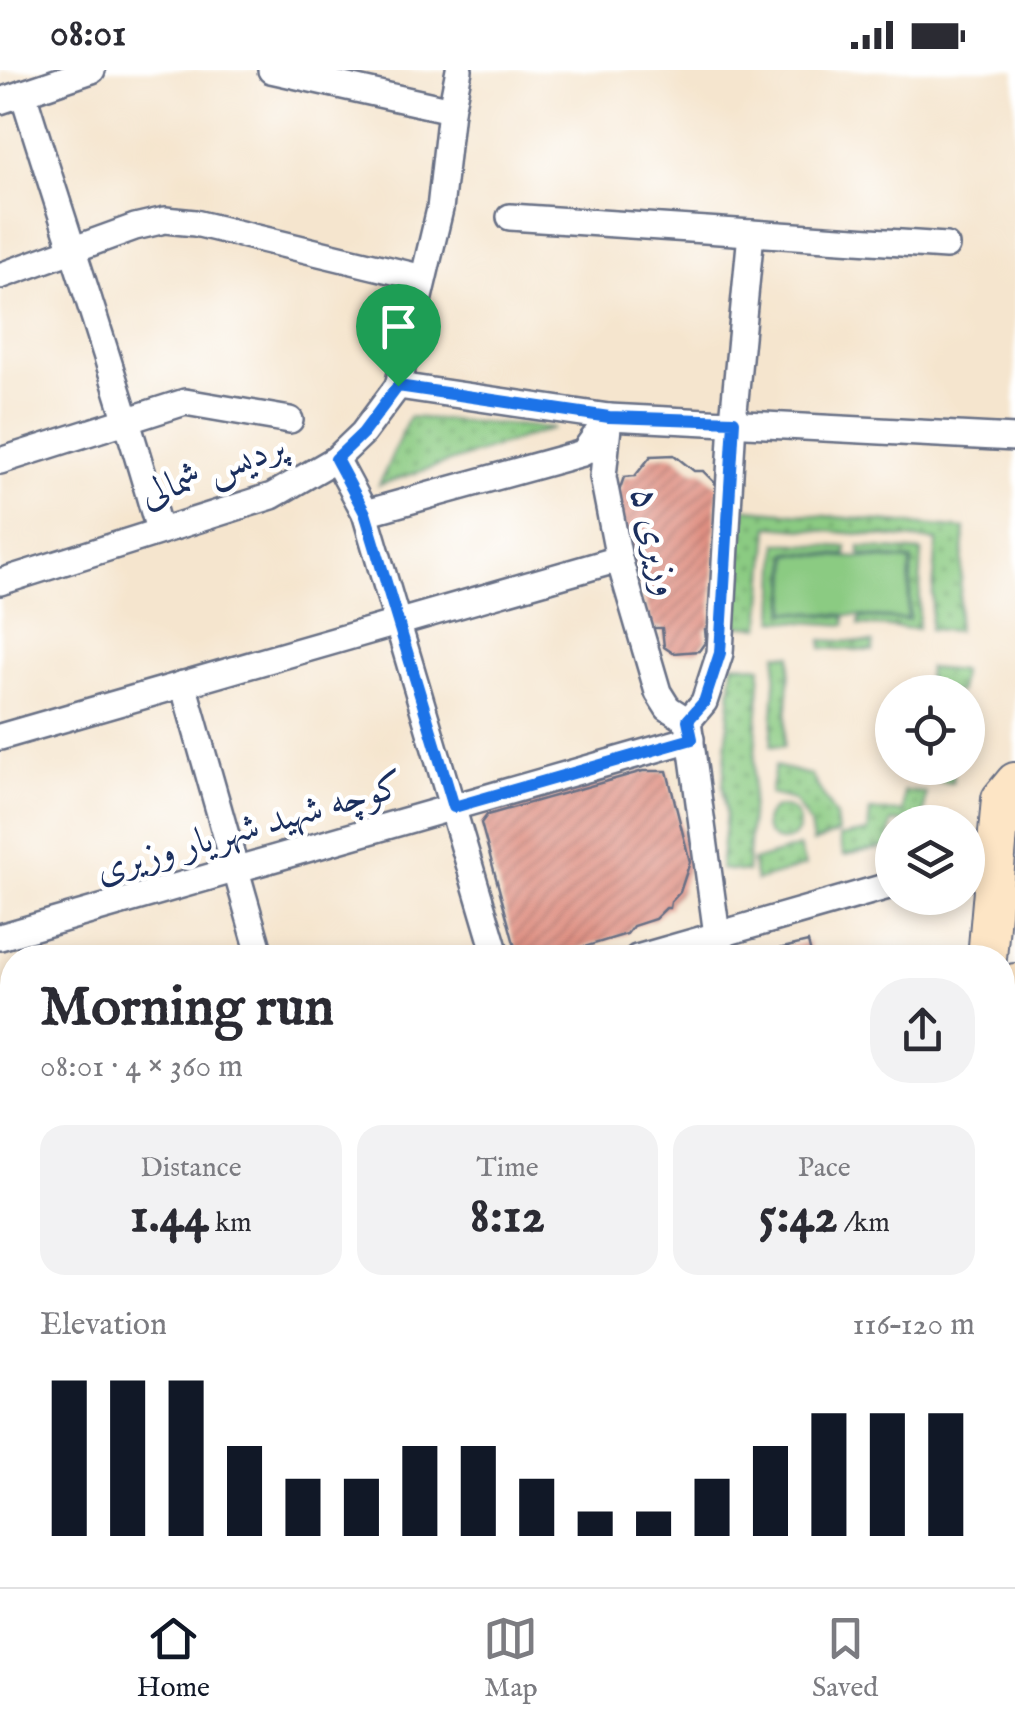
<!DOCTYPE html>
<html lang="en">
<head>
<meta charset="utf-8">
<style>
  :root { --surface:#fff; --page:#f2f2f3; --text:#2b2b33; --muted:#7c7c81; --line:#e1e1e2; --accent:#111827 }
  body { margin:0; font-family:"IM FELL English",Amiri,serif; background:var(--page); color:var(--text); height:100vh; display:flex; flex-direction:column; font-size:38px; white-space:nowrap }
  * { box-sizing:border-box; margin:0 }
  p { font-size:32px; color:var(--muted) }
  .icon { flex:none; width:55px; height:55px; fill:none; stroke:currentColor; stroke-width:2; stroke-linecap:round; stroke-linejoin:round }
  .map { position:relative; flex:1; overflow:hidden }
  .panel { position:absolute; left:0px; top:875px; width:1015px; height:642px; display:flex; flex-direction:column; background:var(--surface); border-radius:40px 40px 0 0; box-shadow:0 5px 15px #0003 }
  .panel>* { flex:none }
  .fabs { position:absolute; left:875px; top:605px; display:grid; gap:20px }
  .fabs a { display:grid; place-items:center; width:110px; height:110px; border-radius:50%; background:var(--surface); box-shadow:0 5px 15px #0003; font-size:50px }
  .pin { position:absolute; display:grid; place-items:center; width:85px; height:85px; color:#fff; margin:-102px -42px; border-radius:50% 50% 50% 0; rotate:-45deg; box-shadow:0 0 10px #0007 }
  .pin .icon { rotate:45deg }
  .round { display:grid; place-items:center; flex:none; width:105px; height:105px; border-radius:40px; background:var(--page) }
  .headline { display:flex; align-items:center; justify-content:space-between; height:170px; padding:0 40px }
  h1 { font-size:55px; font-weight:800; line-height:75px }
  .metrics { display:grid; grid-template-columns:repeat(3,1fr); gap:15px; height:170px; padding:10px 40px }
  .metrics div { display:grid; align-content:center; border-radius:25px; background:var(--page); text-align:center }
  .metrics b { font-size:50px; font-weight:800 }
  .metrics small { font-size:28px; font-weight:400 }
  .metrics p { font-size:28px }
  .chart { height:280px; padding:20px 40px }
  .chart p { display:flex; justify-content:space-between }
  .chart svg { width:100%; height:180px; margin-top:10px; stroke:var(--accent); stroke-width:6 }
  .status { display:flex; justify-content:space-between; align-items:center; height:70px; padding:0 50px; background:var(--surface); direction:ltr }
  .status svg { height:28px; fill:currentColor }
  .dock { display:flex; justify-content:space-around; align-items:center; height:140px; border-top:2px solid var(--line); background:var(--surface); font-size:28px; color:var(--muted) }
  .dock a { display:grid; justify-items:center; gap:5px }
  .dock .selected { color:var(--accent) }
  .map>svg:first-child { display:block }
  .green { fill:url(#green-dots); stroke:#537d70; stroke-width:2.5 }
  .pitch { fill:#8bcb82; stroke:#537d70; stroke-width:2.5 }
  .building { fill:url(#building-hatch) }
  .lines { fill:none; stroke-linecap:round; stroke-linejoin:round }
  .street-casing { stroke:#676f85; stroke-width:30 }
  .secondary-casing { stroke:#676f85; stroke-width:42 }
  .street { stroke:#fff; stroke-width:25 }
  .secondary { stroke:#fde5c5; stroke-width:38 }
  .route-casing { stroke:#fff; stroke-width:20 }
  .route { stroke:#1a73e8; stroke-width:12 }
  .labels { text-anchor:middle; stroke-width:9; stroke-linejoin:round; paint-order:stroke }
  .street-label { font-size:38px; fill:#1b2f5e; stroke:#fff }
</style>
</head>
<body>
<div class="status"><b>08:01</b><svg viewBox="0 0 49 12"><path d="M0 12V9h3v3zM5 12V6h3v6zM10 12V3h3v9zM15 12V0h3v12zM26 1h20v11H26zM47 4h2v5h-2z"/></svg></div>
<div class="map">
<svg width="1015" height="1517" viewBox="0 0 1015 1517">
  <defs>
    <pattern id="green-dots" width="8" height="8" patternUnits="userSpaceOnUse" patternTransform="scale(2.5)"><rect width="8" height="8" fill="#8bcb82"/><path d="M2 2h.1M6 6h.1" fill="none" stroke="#71a56e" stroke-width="1.8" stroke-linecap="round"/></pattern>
    <pattern id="building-hatch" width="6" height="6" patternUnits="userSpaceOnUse" patternTransform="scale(2.5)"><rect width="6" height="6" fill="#df9082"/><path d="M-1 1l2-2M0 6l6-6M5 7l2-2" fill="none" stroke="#b4766e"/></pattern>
  </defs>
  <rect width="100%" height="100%" fill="#fff"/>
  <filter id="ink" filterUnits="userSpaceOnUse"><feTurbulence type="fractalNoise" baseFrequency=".01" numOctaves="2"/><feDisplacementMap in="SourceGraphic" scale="20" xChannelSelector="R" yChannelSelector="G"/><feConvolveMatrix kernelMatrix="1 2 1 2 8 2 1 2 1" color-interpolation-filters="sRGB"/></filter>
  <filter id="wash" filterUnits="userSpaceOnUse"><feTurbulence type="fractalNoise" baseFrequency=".0048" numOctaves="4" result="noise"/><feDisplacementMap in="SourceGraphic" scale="40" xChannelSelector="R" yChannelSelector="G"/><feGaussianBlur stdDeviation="2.25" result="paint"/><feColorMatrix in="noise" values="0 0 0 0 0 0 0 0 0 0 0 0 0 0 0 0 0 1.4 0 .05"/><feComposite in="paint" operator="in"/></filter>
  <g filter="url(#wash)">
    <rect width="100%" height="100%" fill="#f5e5ce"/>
    <g class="green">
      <path d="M 409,347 L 554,358 L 379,415 Z"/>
      <path d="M 739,438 L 965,459 L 957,561 L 930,559 L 937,471 L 769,456 L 761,557 L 731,555 Z"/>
      <path d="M 778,473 L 847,477 L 846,485 L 788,482 L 785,542 L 845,547 L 845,555 L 775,550 Z"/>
      <path d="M 860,477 L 922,482 L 918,559 L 859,555 L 860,548 L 909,550 L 912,490 L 860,485 Z"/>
      <path d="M 822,570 L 873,573 L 873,581 L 822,578 Z"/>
      <path d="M 777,584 L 791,585 L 784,677 L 771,676 Z"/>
      <path d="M 733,593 L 761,597 L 747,802 L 720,799 L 726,745 L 723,716 Z"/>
      <path d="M 928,598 L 961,601 L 959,622 L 926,622 Z"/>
      <path d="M 775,696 L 811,705 L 836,747 L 838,763 L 813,773 L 810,755 L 794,730 L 770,724 Z"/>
      <path d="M 921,698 L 953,698 L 952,713 L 920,710 Z"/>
      <path d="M 904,721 L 926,723 L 923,752 L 892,752 L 888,777 L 844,785 L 839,767 L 868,762 L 870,741 L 903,742 Z"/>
      <circle cx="782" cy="754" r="17"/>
      <path d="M 799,777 L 805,796 L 756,811 L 752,791 Z"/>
    </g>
    <path class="pitch" d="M 790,484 L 910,491 L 907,549 L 787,541 Z"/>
    <g id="blocks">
      <g class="building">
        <path d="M 674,385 L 694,401 L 703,401 L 718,416 L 711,556 L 705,559 L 706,571 L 699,581 L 673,583 L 664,577 L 662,558 L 653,558 L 615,433 L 624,407 L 635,406 L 651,386 Z"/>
        <path d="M 643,701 L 667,701 L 690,792 L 680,822 L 671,832 L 670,838 L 666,838 L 655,849 L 633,856 L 627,864 L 548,888 L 518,888 L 481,753 L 487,745 Z"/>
        <path d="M 808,872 L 812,888 L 768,888 L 766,882 Z"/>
      </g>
    </g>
  </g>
  <g filter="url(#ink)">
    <use href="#blocks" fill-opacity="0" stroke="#676f85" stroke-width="2.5"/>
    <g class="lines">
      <g class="street-casing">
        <g id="street">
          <path d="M 271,0 L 451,40"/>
          <path d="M 23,23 C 68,169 118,313 159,460"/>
          <path d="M 0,31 L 92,0"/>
          <path d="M 510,147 L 946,176"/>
          <path d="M 0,206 L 135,157 L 165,150 L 195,153 L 423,208"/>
          <path d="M 398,316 L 609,347 L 1015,368"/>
          <path d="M 336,389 L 365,443 L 497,888"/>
          <path d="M 0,391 L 185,332 L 290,350"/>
          <path d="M 365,443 L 583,383 L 609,347 L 603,407 L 619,489 L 658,622 L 668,638 L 688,651 L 717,865"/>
          <path d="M 0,512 L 272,426 L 336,389 L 363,363 L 398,316 L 440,139 L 451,40 L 459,0"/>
          <path d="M 183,614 L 261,888"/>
          <path d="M 688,651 L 704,632 L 720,583 L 733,351 L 751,163"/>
          <path d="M 0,667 L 619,489"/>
          <path d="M 0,867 L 691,669"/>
          <path d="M 637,888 L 892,815"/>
          <path d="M 0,959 L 12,999"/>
          <path d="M 0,1069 L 12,1065"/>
          <path d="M 0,1346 L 12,1343"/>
          <path d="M 1002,1387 L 1015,1494"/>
          <path d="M 0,1431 L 12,1430"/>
          <path d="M 888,1505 L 890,1517"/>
          <path d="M 328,1517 L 331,1505"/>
          <path d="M 365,1517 L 379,1505"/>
          <path d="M 561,1517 L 573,1505"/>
          <path d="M 932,1517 L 977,1505"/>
        </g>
      </g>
      <g class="secondary-casing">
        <g id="secondary">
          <path d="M 987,888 L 1001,729 L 1015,712"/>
          <path d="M 1002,947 L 1015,913"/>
          <path d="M 0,1194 L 12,1191"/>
          <path d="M 0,1245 L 12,1241"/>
        </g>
      </g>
      <use href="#street" class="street"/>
      <use href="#secondary" class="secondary"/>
    </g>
  </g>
  <g class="lines" filter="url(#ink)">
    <g class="route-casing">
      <path id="route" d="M 398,316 L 609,347 L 734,351 L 720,583 L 704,632 L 688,650 L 692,669 L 454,737 L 365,443 L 336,389 L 363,363 Z"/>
    </g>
    <use href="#route" class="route"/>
  </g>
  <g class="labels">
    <g class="street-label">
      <text transform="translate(212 399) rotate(-20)" y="13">پردیس شمالی</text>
      <text transform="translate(657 471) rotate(77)" y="13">وزیری ۵</text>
      <text transform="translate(249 756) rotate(-16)" y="13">کوچه شهید شهریار وزیری</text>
    </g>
  </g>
</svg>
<div class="fabs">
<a><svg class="icon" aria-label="locate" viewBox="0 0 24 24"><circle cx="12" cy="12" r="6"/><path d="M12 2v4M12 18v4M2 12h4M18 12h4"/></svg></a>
<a><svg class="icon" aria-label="layers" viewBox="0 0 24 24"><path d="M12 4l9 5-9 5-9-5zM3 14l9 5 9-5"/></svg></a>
</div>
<div class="pin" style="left:398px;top:316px;background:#1e9e55"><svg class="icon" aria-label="arrive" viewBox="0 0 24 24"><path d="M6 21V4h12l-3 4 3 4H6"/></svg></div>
<section class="panel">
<div class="headline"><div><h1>Morning run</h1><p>08:01 · 4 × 360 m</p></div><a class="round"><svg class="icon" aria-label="share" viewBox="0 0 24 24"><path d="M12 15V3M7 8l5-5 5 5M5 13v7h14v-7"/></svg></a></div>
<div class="metrics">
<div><p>Distance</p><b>1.44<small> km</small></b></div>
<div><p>Time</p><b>8:12</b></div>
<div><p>Pace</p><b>5:42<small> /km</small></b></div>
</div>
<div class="chart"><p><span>Elevation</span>116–120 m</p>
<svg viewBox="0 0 160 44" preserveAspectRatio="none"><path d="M5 44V6M15 44V6M25 44V6M35 44V22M45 44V30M55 44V30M65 44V22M75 44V22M85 44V30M95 44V38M105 44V38M115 44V30M125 44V22M135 44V14M145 44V14M155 44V14"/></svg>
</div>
</section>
</div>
<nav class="dock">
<a class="selected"><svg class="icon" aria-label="home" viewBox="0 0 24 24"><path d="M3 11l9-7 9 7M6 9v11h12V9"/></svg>Home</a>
<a><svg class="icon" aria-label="map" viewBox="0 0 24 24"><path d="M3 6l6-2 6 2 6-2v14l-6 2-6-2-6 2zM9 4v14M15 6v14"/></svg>Map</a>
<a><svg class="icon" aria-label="saved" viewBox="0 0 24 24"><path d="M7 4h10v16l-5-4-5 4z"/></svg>Saved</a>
</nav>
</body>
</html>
